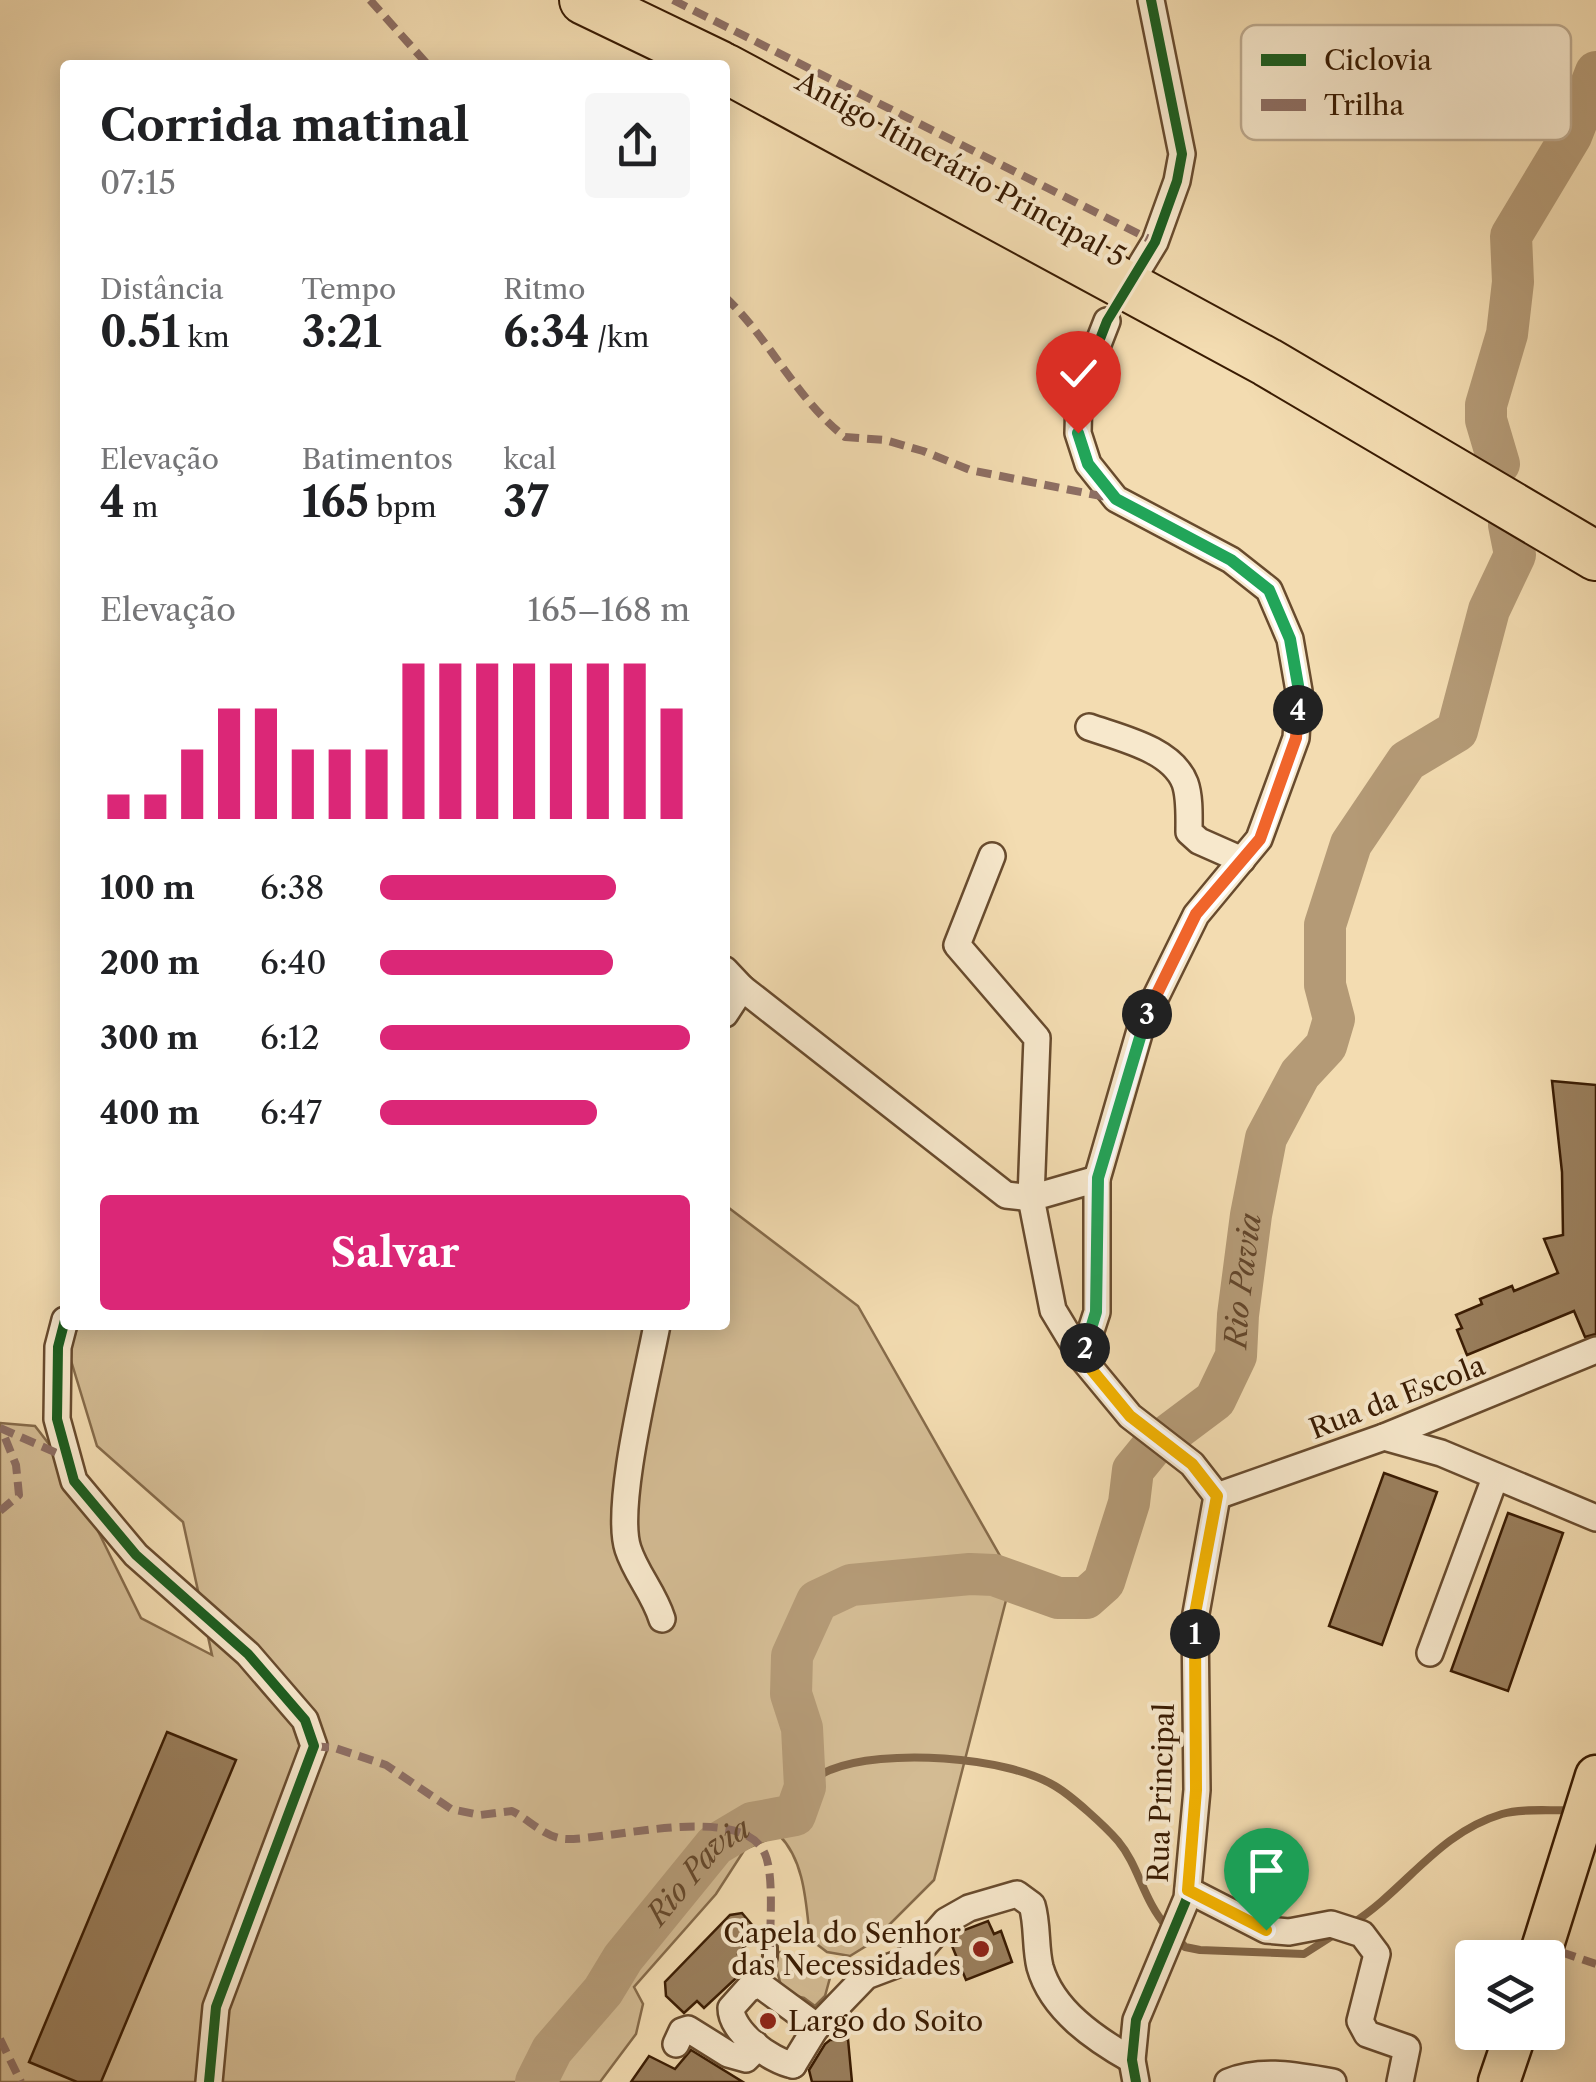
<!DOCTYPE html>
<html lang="pt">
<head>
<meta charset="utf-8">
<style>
  :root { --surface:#fff; --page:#f6f6f6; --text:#202124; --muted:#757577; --accent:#db2777 }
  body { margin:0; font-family:"Libre Caslon Text",serif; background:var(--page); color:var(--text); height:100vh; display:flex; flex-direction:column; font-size:38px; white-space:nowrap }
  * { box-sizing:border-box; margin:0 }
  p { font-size:32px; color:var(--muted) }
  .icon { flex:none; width:55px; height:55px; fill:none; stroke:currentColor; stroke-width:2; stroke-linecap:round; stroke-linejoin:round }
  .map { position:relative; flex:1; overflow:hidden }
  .panel { position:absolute; left:60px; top:60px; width:670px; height:1270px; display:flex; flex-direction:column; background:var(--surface); border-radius:10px; box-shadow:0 5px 25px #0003 }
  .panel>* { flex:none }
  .controls { position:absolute; left:1455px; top:1940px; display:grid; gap:20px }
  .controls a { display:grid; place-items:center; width:110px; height:110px; border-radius:10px; background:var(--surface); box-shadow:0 5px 25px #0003; font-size:50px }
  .pin { position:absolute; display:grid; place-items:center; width:85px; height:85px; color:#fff; margin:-102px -42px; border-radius:50% 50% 50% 0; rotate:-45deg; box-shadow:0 0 10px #0007 }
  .pin .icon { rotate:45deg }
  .km { position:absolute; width:50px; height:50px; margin:-25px; border-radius:50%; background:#222; color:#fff; font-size:28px; line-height:50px; text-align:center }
  .round { display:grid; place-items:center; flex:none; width:105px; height:105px; border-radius:10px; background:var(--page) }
  .headline { display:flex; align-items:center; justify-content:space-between; height:170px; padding:0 40px }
  h1 { font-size:45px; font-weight:700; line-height:75px }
  .stats { display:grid; grid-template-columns:repeat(3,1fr); gap:15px; height:170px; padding:10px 40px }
  .stats div { display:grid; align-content:center }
  .stats b { font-size:42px; font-weight:700 }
  .stats small { font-size:28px; font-weight:400 }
  .stats p { font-size:28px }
  .chart { height:280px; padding:20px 40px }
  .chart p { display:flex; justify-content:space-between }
  .chart svg { width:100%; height:180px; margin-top:10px; stroke:var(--accent); stroke-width:6 }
  .button { display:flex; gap:20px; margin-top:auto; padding:20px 40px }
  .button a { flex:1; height:115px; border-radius:10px; background:var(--accent); color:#fff; font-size:40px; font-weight:700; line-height:115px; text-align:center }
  ul { padding:0 40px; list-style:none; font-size:32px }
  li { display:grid; grid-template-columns:160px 120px 1fr; align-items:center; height:75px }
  li i { height:25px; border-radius:12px; background:var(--accent) }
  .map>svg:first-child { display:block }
  .green { fill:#d3bb93; stroke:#866b4a; stroke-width:2.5 }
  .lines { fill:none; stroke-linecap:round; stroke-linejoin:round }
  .stream { stroke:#836748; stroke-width:8 }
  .river { stroke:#b49a76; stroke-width:42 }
  .building { fill:#9a7f5d; stroke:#391b02; stroke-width:2.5 }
  .lane-casing { stroke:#684b2e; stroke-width:18 }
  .street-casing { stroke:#684b2e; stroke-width:30 }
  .primary-casing { stroke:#391b02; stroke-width:45 }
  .highway-casing { stroke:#391b02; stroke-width:52 }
  .lane { stroke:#f7e8cc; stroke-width:12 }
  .street { stroke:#f7e8cc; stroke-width:25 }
  .primary { stroke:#f3dcb1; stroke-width:40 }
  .highway { stroke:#f3dcb1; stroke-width:48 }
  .quiet { stroke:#8d6e63; stroke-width:8; stroke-dasharray:15 8; stroke-linecap:butt }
  .cycleway-casing { stroke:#f7e8cc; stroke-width:16 }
  .cycleway { stroke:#1b5e20; stroke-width:10 }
  .split-1-casing { stroke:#fff; stroke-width:20 }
  .split-2-casing { stroke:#fff; stroke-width:20 }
  .split-3-casing { stroke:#fff; stroke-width:20 }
  .split-4-casing { stroke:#fff; stroke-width:20 }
  .split-5-casing { stroke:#fff; stroke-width:20 }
  .split-1 { stroke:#f5b400; stroke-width:12 }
  .split-2 { stroke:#f5b400; stroke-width:12 }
  .split-3 { stroke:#22a559; stroke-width:12 }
  .split-4 { stroke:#f0652b; stroke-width:12 }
  .split-5 { stroke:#22a559; stroke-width:12 }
  .poi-dot { fill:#8f2418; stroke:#f7e8cc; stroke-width:4 }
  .labels { text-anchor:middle; stroke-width:8; stroke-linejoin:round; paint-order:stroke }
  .street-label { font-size:28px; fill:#391b02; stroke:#f7e8cc }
  .poi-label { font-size:28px; fill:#391b02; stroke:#f7e8cc; text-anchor:end }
  .water-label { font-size:30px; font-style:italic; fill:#64472b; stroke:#f7e8cc }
  .key { fill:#f7e8cc; stroke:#beaa8f; stroke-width:2.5 }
  .key-label { font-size:28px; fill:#391b02 }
</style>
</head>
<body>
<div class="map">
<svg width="1596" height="2082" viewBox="0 0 1596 2082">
  <rect width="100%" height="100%" fill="#f3dcb1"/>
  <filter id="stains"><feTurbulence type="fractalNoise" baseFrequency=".002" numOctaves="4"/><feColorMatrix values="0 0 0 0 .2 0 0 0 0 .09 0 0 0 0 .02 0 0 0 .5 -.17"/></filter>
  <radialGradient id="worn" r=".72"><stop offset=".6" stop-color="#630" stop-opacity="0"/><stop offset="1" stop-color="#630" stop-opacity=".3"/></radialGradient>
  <g class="green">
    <path d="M 725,1205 L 858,1306 L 1012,1577 L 934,1880 L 871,1943 L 850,1956 L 827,1952 L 810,1939 C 806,1904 805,1861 779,1835 L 745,1849 L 716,1894 L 634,1987 L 643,2004 L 636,2034 L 600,2082 L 0,2082 L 0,1423 L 35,1426 L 93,1501 L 97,1529 L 141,1618 L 212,1655 L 183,1522 L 97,1446 L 69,1354 L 78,1325 L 725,1325 Z"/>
    <path d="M 778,1952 C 799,1951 811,1967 831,1974 L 825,1996 L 815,2006 L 804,1998 L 783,1993 L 776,1967 Z"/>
  </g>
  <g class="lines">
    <g class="stream">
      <path d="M 805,1787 C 812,1782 821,1773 830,1770 C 883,1748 1006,1756 1055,1786 C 1072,1796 1105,1826 1118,1841 C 1139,1866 1143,1900 1167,1927"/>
      <path d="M 1353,1923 C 1406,1889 1438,1833 1502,1814 C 1522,1808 1550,1811 1572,1810"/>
      <path d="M 1177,1938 L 1185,1947 L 1200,1950 L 1304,1954 L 1337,1933"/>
    </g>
    <g class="river">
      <path d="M 1499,464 L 1486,420 L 1486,405 L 1507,334 L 1513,282 L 1511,236 L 1571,136 L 1596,72"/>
      <path id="s1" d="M 536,2082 L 552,2050 L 603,1991 L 623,1958 L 715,1845 L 752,1823 L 795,1815 L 805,1787 L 802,1728 L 791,1694 L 792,1656 L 817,1601 L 851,1585 L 970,1574 L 994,1575 L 1058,1598 L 1086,1598 L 1104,1582 L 1129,1503 L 1133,1470 L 1151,1448 L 1215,1400 L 1236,1356 L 1238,1315 L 1251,1215 L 1266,1138 L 1300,1074 L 1326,1046 L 1334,1019 L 1325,985 L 1325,925 L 1351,844 L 1407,761 L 1457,731 L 1489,610 L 1515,555 L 1509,525"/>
    </g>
  </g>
  <g class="building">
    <path d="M 1552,1081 L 1596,1085 L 1596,1334 L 1585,1337 L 1574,1311 L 1467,1355 L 1457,1330 L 1462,1328 L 1456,1315 L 1482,1304 L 1480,1299 L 1512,1286 L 1514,1291 L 1558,1273 L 1544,1239 L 1563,1235 L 1562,1172 Z"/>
    <path d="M 1384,1473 L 1437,1492 L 1382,1645 L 1329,1626 Z"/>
    <path d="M 1508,1513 L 1563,1533 L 1508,1691 L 1451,1671 Z"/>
    <path d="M 167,1732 L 236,1760 L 101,2082 L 77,2082 L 29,2062 Z"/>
    <path d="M 742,1913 L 758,1932 L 738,1954 L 752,1969 L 736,1978 L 704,2008 L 697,2001 L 684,2013 L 666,1996 L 665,1982 L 730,1915 Z"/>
    <path d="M 988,1921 L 994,1934 L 1001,1931 L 1012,1962 L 966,1980 L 950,1941 L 959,1932 Z"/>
    <path d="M 848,2039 L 852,2082 L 812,2082 L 809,2070 L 825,2044 L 830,2040 Z"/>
    <path d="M 691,2050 L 743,2082 L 631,2082 L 649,2056 L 675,2069 Z"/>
  </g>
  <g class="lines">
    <g class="lane-casing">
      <path id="lane" d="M 759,1984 L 770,1958 L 770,1947"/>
    </g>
    <g class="street-casing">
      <g id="street">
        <path d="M 1141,265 L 1155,242 L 1177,181 L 1182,154 L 1151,0"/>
        <path d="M 1089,727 C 1120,738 1172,749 1185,783 C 1190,797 1189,817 1189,832 L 1199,841 L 1242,860"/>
        <path d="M 725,970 L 742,988 L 1006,1195 L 1031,1198 L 1037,1038 L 957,945 L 992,856"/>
        <path d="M 725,1014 L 742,988"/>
        <path d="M 1097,1179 L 1141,1027 L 1196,915 L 1259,839 L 1296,738 L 1299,691 L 1290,639 L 1269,590 L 1231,560 L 1116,499 L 1088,464 L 1078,433 L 1079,393 L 1107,321"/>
        <path d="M 65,1320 L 58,1347 L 57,1419 L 74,1481 L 136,1555 L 248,1654 L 305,1720 L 314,1746 L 216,2007 L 209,2082"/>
        <path d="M 657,1325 C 648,1373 614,1507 628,1549 C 636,1574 654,1593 662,1619"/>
        <path d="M 1082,1358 L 1097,1312 L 1097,1179 L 1031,1198 L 1053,1310 L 1082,1358 L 1130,1416 L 1192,1464 L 1217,1496"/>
        <path d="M 1384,1437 L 1441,1453 L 1596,1518"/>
        <path d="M 1217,1496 L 1384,1437 L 1596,1350"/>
        <path d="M 1430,1653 L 1495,1478"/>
        <path d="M 1188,1890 L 1266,1930 L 1289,1932 L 1331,1924 L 1362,1934 L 1377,1954 L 1360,2021 L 1367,2034 L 1407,2048 L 1400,2082"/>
        <path d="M 676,2044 L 682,2031 L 688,2029 L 728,2054 L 746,2059 L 754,2051 L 755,2044"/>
        <path d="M 793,2065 L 815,2029 L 866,1976 L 903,1962 L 925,1945 L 946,1921 L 969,1908 L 1017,1894 L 1032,1905 C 1038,1925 1035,1947 1040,1967 C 1052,2010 1095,2039 1132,2060"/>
        <path d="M 793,2065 C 771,2061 731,2032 731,2008 L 748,1989 L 759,1984 L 812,2023 L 815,2029"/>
        <path d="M 1136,2082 L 1132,2060 L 1136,2020 L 1187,1898 L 1197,1790 L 1195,1619 L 1217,1496"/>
        <path d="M 1228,2082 C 1262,2068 1297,2076 1333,2082"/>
      </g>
    </g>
    <g class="primary-casing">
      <g id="primary">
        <path d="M 1539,1958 L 1596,1776"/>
        <path d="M 1499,2082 L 1516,2032"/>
      </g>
    </g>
    <g class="highway-casing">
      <g id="highway">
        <path d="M 584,0 L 719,65"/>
        <path d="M 725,68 L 1267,362 L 1596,556"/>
      </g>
    </g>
    <use href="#lane" class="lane"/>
    <use href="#street" class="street"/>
    <use href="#primary" class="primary"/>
    <use href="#highway" class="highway"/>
    <g class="quiet">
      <path d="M 370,0 L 428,65"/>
      <path d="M 673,0 L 1155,242"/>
      <path d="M 725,297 C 770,339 796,399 845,437 L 885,440 L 923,451 L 970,470 L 1116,499"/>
      <path d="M 0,1428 L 66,1457"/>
      <path d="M 0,1511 L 19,1495 L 16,1465 L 1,1428"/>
      <path d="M 314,1746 L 335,1748 L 386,1765 L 451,1809 L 480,1815 L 512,1811 C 530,1820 545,1838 566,1839 C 610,1840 743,1802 765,1854 C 774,1875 770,1922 770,1947"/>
      <path d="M 1561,1952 L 1596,1964"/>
      <path d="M 0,2039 L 21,2082"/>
    </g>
    <g class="cycleway-casing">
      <g id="cycleway">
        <path d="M 1097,1179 L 1141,1027 L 1196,915 L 1259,839 L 1296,738 L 1299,691 L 1290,639 L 1269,590 L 1231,560 L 1116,499 L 1088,464 L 1078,433 L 1079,393 L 1107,321 L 1155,242 L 1177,181 L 1182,154 L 1151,0"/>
        <path d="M 65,1320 L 58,1347 L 57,1419 L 74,1481 L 136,1555 L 248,1654 L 305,1720 L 314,1746 L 216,2007 L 209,2082"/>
        <path d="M 1136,2082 L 1132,2060 L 1136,2020 L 1187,1898 L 1197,1790 L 1195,1619 L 1217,1496"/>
      </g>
    </g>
    <use href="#cycleway" class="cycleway"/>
  </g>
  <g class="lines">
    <g class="split-1-casing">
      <path id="split-1" d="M 1195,1634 L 1196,1790 L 1188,1890 L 1266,1930"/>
    </g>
    <g class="split-2-casing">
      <path id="split-2" d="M 1085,1348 L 1082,1358 L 1130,1416 L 1192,1464 L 1217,1496 L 1194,1619 L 1195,1634"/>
    </g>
    <g class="split-3-casing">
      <path id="split-3" d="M 1085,1348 L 1096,1312 L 1098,1178 L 1147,1014"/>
    </g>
    <g class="split-4-casing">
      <path id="split-4" d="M 1147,1014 L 1196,914 L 1260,839 L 1296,738 L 1298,710"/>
    </g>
    <g class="split-5-casing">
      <path id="split-5" d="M 1078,433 L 1088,464 L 1116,499 L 1231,560 L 1269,590 L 1290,639 L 1299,691 L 1298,710"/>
    </g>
    <use href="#split-1" class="split-1"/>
    <use href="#split-2" class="split-2"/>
    <use href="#split-3" class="split-3"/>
    <use href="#split-4" class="split-4"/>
    <use href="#split-5" class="split-5"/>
  </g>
  <g class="poi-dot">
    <circle cx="981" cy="1949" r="10"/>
    <circle cx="768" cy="2021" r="10"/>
  </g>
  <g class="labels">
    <g class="street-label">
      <text transform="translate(961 169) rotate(29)" y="10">Antigo Itinerário Principal 5</text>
      <text transform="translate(1397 1397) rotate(-21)" y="10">Rua da Escola</text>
      <text transform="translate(1161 1793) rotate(-88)" y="10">Rua Principal</text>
    </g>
    <g class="poi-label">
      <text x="961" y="1943">Capela do Senhor<tspan x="961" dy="32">das Necessidades</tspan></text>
      <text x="788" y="2031" text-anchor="start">Largo do Soito</text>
    </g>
    <g class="water-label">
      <text dy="10" stroke="none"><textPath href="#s1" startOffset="1258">Rio Pavia</textPath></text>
      <text dy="10" stroke="none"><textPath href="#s1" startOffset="268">Rio Pavia</textPath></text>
    </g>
  </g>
  <rect x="1241" y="25" width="330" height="115" rx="15" class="key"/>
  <rect x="1261" y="54" width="45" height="12" fill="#1b5e20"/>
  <rect x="1261" y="99" width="45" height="12" fill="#8d6e63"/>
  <g class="key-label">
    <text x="1324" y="70">Ciclovia</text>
    <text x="1324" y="115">Trilha</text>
  </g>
  <rect width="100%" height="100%" filter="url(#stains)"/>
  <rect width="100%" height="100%" fill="url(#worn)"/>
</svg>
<div class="controls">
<a><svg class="icon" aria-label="layers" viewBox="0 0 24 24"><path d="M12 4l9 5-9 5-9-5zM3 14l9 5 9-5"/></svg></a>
</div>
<div class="pin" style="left:1266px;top:1930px;background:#1e9e55"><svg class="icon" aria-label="arrive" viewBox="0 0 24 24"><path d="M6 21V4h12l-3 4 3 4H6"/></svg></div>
<div class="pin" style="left:1078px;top:433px;background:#d93025"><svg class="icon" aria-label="check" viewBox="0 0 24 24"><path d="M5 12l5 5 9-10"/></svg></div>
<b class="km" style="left:1195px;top:1634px">1</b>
<b class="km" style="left:1085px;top:1348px">2</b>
<b class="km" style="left:1147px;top:1014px">3</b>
<b class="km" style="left:1298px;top:710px">4</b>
<section class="panel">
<div class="headline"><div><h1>Corrida matinal</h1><p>07:15</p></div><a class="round"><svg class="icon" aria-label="share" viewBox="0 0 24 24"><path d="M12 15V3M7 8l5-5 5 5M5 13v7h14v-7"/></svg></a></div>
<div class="stats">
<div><p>Distância</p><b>0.51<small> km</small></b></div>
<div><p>Tempo</p><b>3:21</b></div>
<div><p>Ritmo</p><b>6:34<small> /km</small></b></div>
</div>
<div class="stats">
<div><p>Elevação</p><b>4<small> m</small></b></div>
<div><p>Batimentos</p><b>165<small> bpm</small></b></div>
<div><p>kcal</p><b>37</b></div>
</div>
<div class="chart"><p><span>Elevação</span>165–168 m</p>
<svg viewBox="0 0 160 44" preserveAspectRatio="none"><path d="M5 44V38M15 44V38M25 44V27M35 44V17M45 44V17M55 44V27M65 44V27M75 44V27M85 44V6M95 44V6M105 44V6M115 44V6M125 44V6M135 44V6M145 44V6M155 44V17"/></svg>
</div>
<ul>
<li><b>100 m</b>6:38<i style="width:76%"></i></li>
<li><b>200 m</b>6:40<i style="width:75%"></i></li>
<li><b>300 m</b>6:12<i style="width:100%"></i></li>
<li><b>400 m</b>6:47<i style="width:70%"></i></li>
</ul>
<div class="button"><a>Salvar</a></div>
</section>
</div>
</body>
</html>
